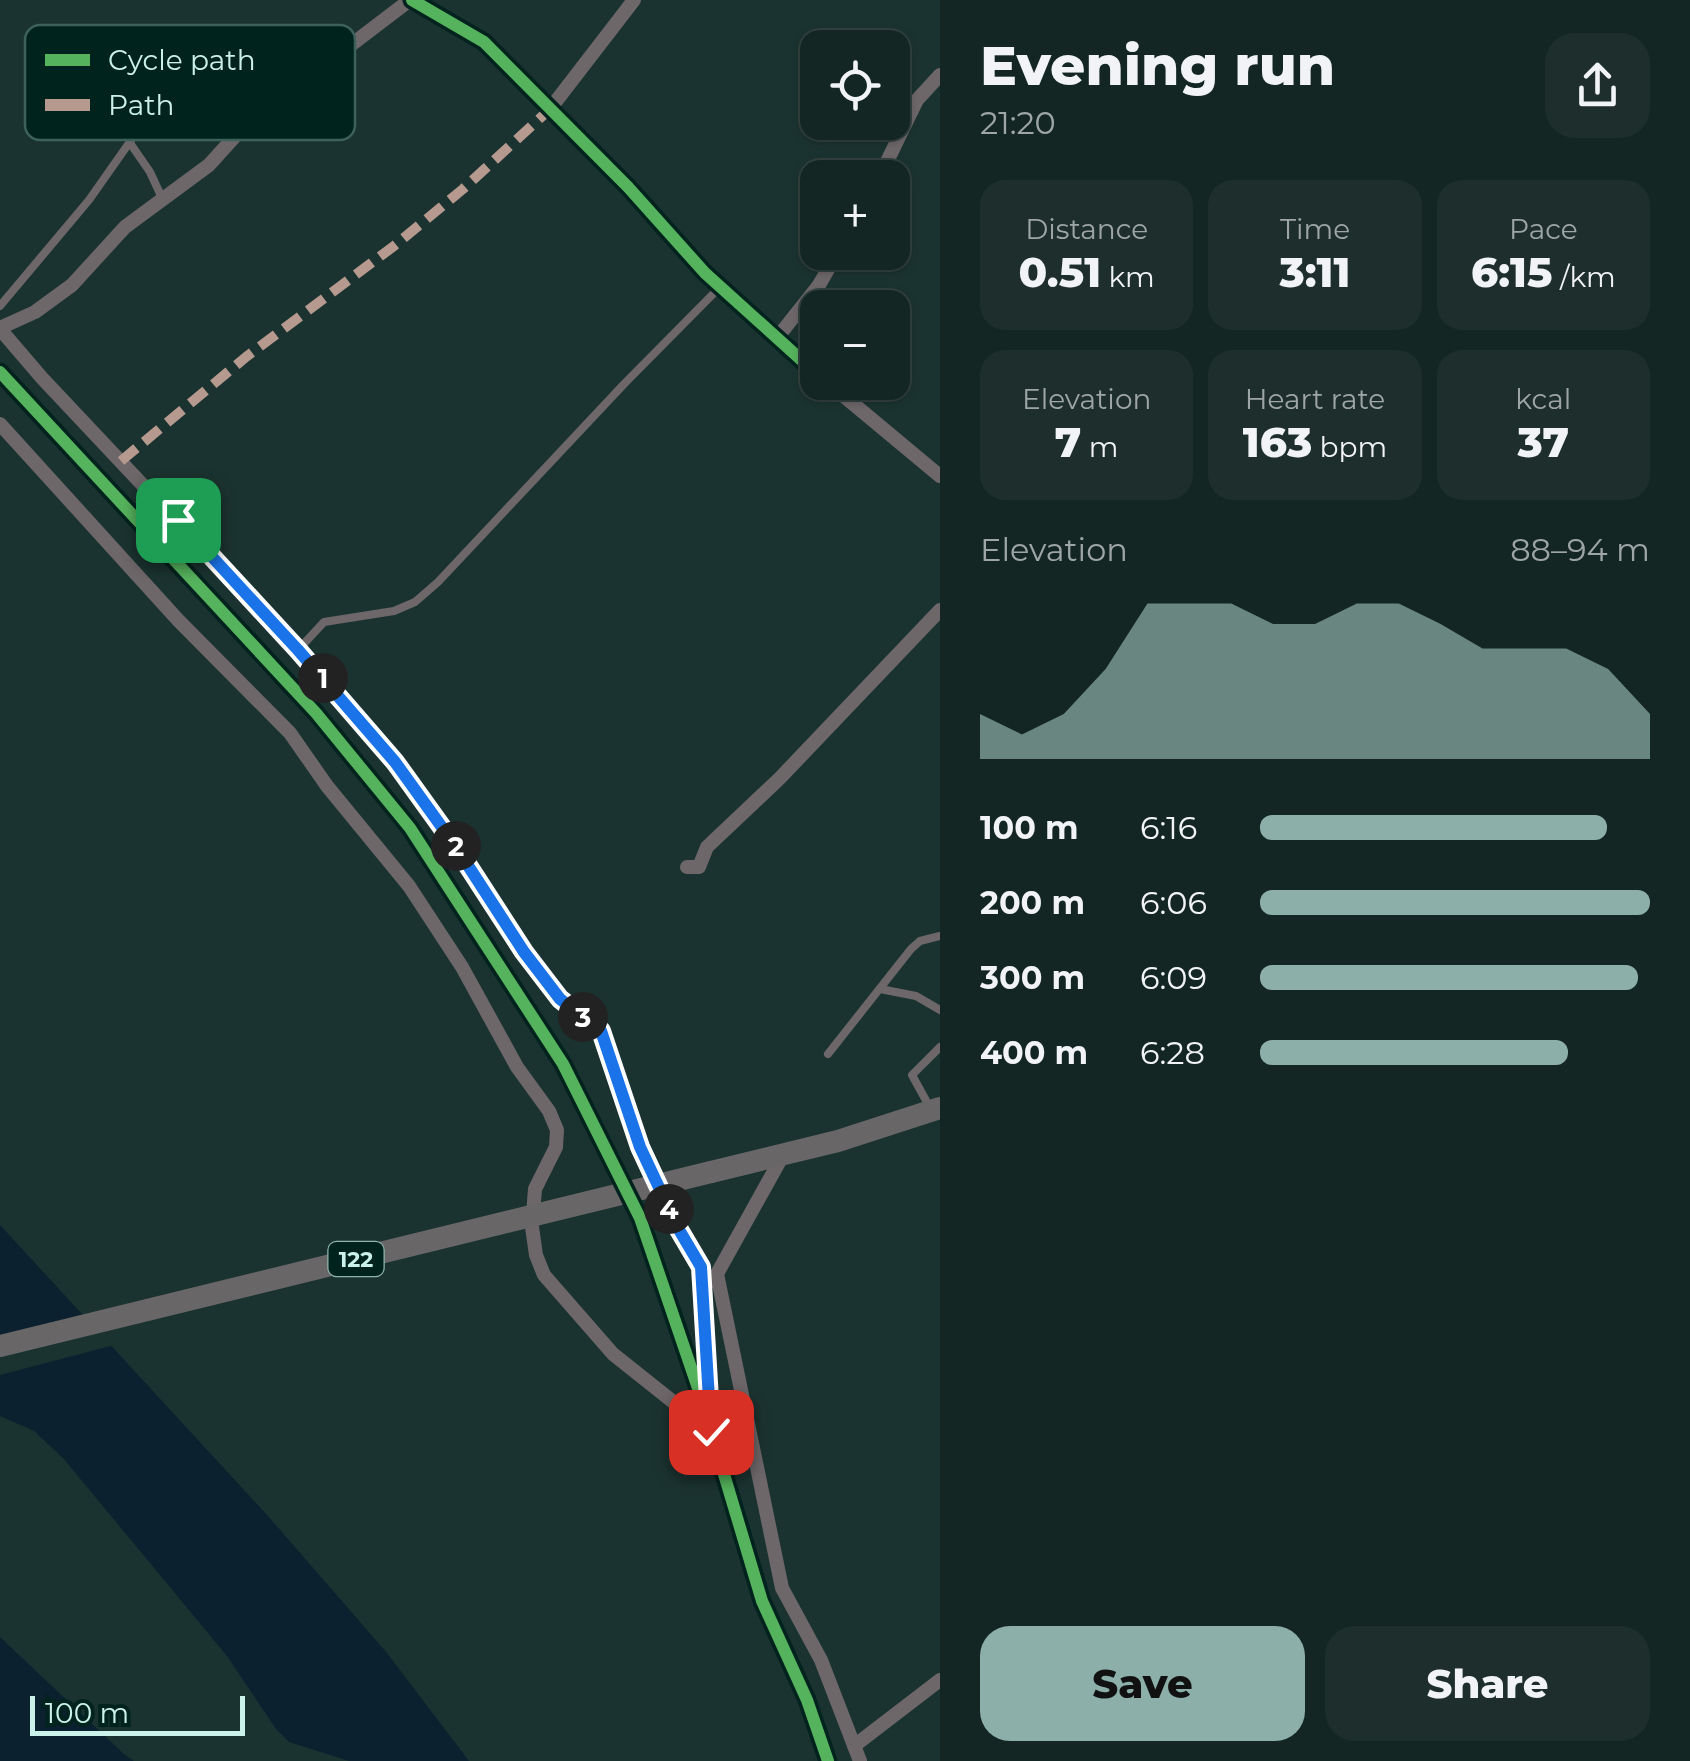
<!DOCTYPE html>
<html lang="en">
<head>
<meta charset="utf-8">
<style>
  :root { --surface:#142624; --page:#1d2e2c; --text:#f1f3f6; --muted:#9da5a6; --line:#334341; --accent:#8dafa9 }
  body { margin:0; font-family:Montserrat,sans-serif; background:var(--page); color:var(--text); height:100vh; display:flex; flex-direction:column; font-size:38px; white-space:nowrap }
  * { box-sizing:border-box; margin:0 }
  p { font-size:32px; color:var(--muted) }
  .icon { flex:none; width:55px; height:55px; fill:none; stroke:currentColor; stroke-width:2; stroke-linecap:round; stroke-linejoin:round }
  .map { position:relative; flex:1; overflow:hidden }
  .drawer { display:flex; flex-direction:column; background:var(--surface); width:750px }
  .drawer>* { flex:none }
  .tools { position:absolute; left:800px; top:30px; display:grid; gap:20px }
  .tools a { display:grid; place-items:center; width:110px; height:110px; border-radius:20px; background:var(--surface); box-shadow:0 2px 8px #0004,0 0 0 2px var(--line); font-size:50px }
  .scale { position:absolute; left:30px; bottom:25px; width:215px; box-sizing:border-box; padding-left:10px; border:5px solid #cbf2ea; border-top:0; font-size:28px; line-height:35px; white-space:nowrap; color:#cbf2ea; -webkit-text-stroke:8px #00231e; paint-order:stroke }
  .pin { position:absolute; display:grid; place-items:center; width:85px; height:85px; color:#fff; margin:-42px; border-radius:20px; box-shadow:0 5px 15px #0006 }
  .km { position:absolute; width:50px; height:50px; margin:-25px; border-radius:50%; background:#222; color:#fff; font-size:28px; line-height:50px; text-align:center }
  .round { display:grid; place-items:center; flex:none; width:105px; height:105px; border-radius:30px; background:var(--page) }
  .summary { display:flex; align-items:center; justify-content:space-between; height:170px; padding:0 40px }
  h1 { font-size:55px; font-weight:800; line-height:75px }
  .stats { display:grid; grid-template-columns:repeat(3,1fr); gap:15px; height:170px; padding:10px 40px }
  .stats div { display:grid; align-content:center; border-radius:25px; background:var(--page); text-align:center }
  .stats b { font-size:42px; font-weight:800 }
  .stats small { font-size:28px; font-weight:400 }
  .stats p { font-size:28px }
  .chart { height:280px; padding:20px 40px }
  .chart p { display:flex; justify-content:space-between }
  .chart svg { width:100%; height:180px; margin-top:10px; fill:var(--accent); opacity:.7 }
  .action { display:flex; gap:20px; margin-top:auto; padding:20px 40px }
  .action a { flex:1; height:115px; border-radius:30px; background:var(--accent); color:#111; font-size:40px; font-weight:800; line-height:115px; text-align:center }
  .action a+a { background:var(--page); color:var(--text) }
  ul { padding:0 40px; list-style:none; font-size:32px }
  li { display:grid; grid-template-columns:160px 120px 1fr; align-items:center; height:75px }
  li i { height:25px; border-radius:12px; background:var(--accent) }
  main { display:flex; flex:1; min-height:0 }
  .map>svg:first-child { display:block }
  .water { fill:#0b212f }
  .pier { fill:#1b3330 }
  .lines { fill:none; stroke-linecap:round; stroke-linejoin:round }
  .lane { stroke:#6e676a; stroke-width:8 }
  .street { stroke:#6e676a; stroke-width:14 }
  .primary { stroke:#686667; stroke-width:22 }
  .primary-bridge { stroke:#686667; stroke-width:22 }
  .quiet { stroke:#b69a8f; stroke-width:10; stroke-dasharray:20 10; stroke-linecap:butt }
  .cycleway-casing { stroke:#00231e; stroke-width:19 }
  .cycleway { stroke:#56b35d; stroke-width:12 }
  .route-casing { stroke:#fff; stroke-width:20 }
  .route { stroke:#1a73e8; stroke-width:12 }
  .labels { text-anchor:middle; stroke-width:9; stroke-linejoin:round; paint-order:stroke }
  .shield { fill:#00231e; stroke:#8eb4ad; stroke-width:2.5 }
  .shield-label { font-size:22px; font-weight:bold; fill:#cbf2ea }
  .key { fill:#00231e; stroke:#3d615b; stroke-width:2.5 }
  .key-label { font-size:28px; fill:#cbf2ea }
</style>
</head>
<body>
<main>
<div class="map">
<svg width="940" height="1761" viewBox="0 0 940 1761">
  <rect width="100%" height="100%" fill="#1b3330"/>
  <g class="water">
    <path d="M 0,1225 L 268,1516 L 387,1653 L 469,1761 L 349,1761 L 289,1742 L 276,1729 L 227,1656 L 63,1458 L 34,1431 L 0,1416 Z"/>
    <path d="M 0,1637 L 124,1754 L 134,1761 L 0,1761 Z"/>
  </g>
  <path class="pier" d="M 91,1316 L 118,1344 L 0,1375 L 0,1338 Z"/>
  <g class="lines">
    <g class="lane">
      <path d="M 130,143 L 150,172 L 162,198"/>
      <path d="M 0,306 L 89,200 L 146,119 L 154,113 L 164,111 L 237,134"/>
      <path d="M 298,650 L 324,622 L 394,611 L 415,602 L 438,582 L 625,383 L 720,287"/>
      <path d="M 880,989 L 916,996 L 940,1010"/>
      <path d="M 828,1054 L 911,949 L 920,941 L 940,936"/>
      <path d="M 929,1106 L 912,1075 L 940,1047"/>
    </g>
    <g class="street">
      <path d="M 412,0 L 484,42 L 628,187 L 705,273 L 818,375"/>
      <path d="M 550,109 L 634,0"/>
      <path d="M 879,178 L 917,100 L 940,75"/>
      <path d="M 0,328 L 35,312 L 72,285 L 125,227 L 209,165 L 237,134 L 259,115 L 410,0"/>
      <path d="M 0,329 L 42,378 L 298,650 L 395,762 L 455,844 L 524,952 L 560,999 L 601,1031 L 640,1147 L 678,1228 L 701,1267 L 710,1406"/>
      <path d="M 777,338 L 819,285 L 838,252"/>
      <path d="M 0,372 L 316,713 L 410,828 L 563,1064 L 640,1218 L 700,1394 L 762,1601 L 807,1700 L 828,1761"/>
      <path d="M 827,382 L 940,476"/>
      <path d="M 0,424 L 178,620 L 290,733 L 327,786 L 409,886 L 462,967 L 517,1067 L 549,1111 L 557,1130 L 556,1147 L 535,1189 L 532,1227 L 536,1255 L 544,1275 L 613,1354 L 711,1432"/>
      <path d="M 687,867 L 699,867 L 707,847 L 780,778 L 940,610"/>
      <path d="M 717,1274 L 782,1588 L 821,1660 L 860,1761"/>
      <path d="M 713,1281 L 783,1155"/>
      <path d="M 854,1746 L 940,1680"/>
    </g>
    <path class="primary" d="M 711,1172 L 838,1141 L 940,1108"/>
    <path class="primary-bridge" d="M 0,1346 L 711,1172"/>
    <path class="quiet" d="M 121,461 L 246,357 L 394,246 L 463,189 L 550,109"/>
    <g class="cycleway-casing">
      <g id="cycleway">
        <path d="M 412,0 L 484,42 L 628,187 L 705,273 L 818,375"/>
        <path d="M 0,372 L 316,713 L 410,828 L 563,1064 L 640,1218 L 700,1394 L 762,1601 L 807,1700 L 828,1761"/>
      </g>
    </g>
    <use href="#cycleway" class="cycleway"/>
  </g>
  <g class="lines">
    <g class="route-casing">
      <path id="route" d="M 178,520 L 298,650 L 395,762 L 454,844 L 524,952 L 560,999 L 601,1031 L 640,1147 L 678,1228 L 701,1267 L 711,1432"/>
    </g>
    <use href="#route" class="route"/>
  </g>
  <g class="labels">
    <rect class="shield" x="328.5" y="1242" width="55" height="34" rx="8"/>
    <g class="shield-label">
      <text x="356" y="1267">122</text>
    </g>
  </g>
  <rect x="25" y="25" width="330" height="115" rx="15" class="key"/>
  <rect x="45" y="54" width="45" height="12" fill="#56b35d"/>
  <rect x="45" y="99" width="45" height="12" fill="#b69a8f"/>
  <g class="key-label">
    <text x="108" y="70">Cycle path</text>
    <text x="108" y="115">Path</text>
  </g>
</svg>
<div class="tools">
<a><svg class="icon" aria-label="locate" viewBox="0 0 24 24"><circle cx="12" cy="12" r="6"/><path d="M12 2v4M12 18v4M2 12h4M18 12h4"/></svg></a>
<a>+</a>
<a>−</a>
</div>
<div class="scale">100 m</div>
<div class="pin" style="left:178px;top:520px;background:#1e9e55"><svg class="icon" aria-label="arrive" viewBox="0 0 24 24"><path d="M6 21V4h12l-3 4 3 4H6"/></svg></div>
<div class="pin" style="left:711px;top:1432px;background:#d93025"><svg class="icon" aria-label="check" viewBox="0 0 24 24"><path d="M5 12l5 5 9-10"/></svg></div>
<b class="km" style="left:323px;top:678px">1</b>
<b class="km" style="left:456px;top:846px">2</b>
<b class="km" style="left:583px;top:1017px">3</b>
<b class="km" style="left:669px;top:1209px">4</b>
</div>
<section class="drawer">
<div class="summary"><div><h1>Evening run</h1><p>21:20</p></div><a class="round"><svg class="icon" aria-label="share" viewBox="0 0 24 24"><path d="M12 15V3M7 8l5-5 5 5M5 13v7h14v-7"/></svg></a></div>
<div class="stats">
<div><p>Distance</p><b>0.51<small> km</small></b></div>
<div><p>Time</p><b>3:11</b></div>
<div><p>Pace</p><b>6:15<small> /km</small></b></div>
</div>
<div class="stats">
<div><p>Elevation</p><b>7<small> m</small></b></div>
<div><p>Heart rate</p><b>163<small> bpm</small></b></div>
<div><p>kcal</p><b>37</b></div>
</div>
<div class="chart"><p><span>Elevation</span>88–94 m</p>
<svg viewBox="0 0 160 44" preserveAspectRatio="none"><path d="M0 44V33L10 38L20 33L30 22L40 6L50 6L60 6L70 11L80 11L90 6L100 6L110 11L120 17L130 17L140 17L150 22L160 33V44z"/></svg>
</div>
<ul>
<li><b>100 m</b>6:16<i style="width:89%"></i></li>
<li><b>200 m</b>6:06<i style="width:100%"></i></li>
<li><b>300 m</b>6:09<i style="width:97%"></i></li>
<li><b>400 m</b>6:28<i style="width:79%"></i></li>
</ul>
<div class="action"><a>Save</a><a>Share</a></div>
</section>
</main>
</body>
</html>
